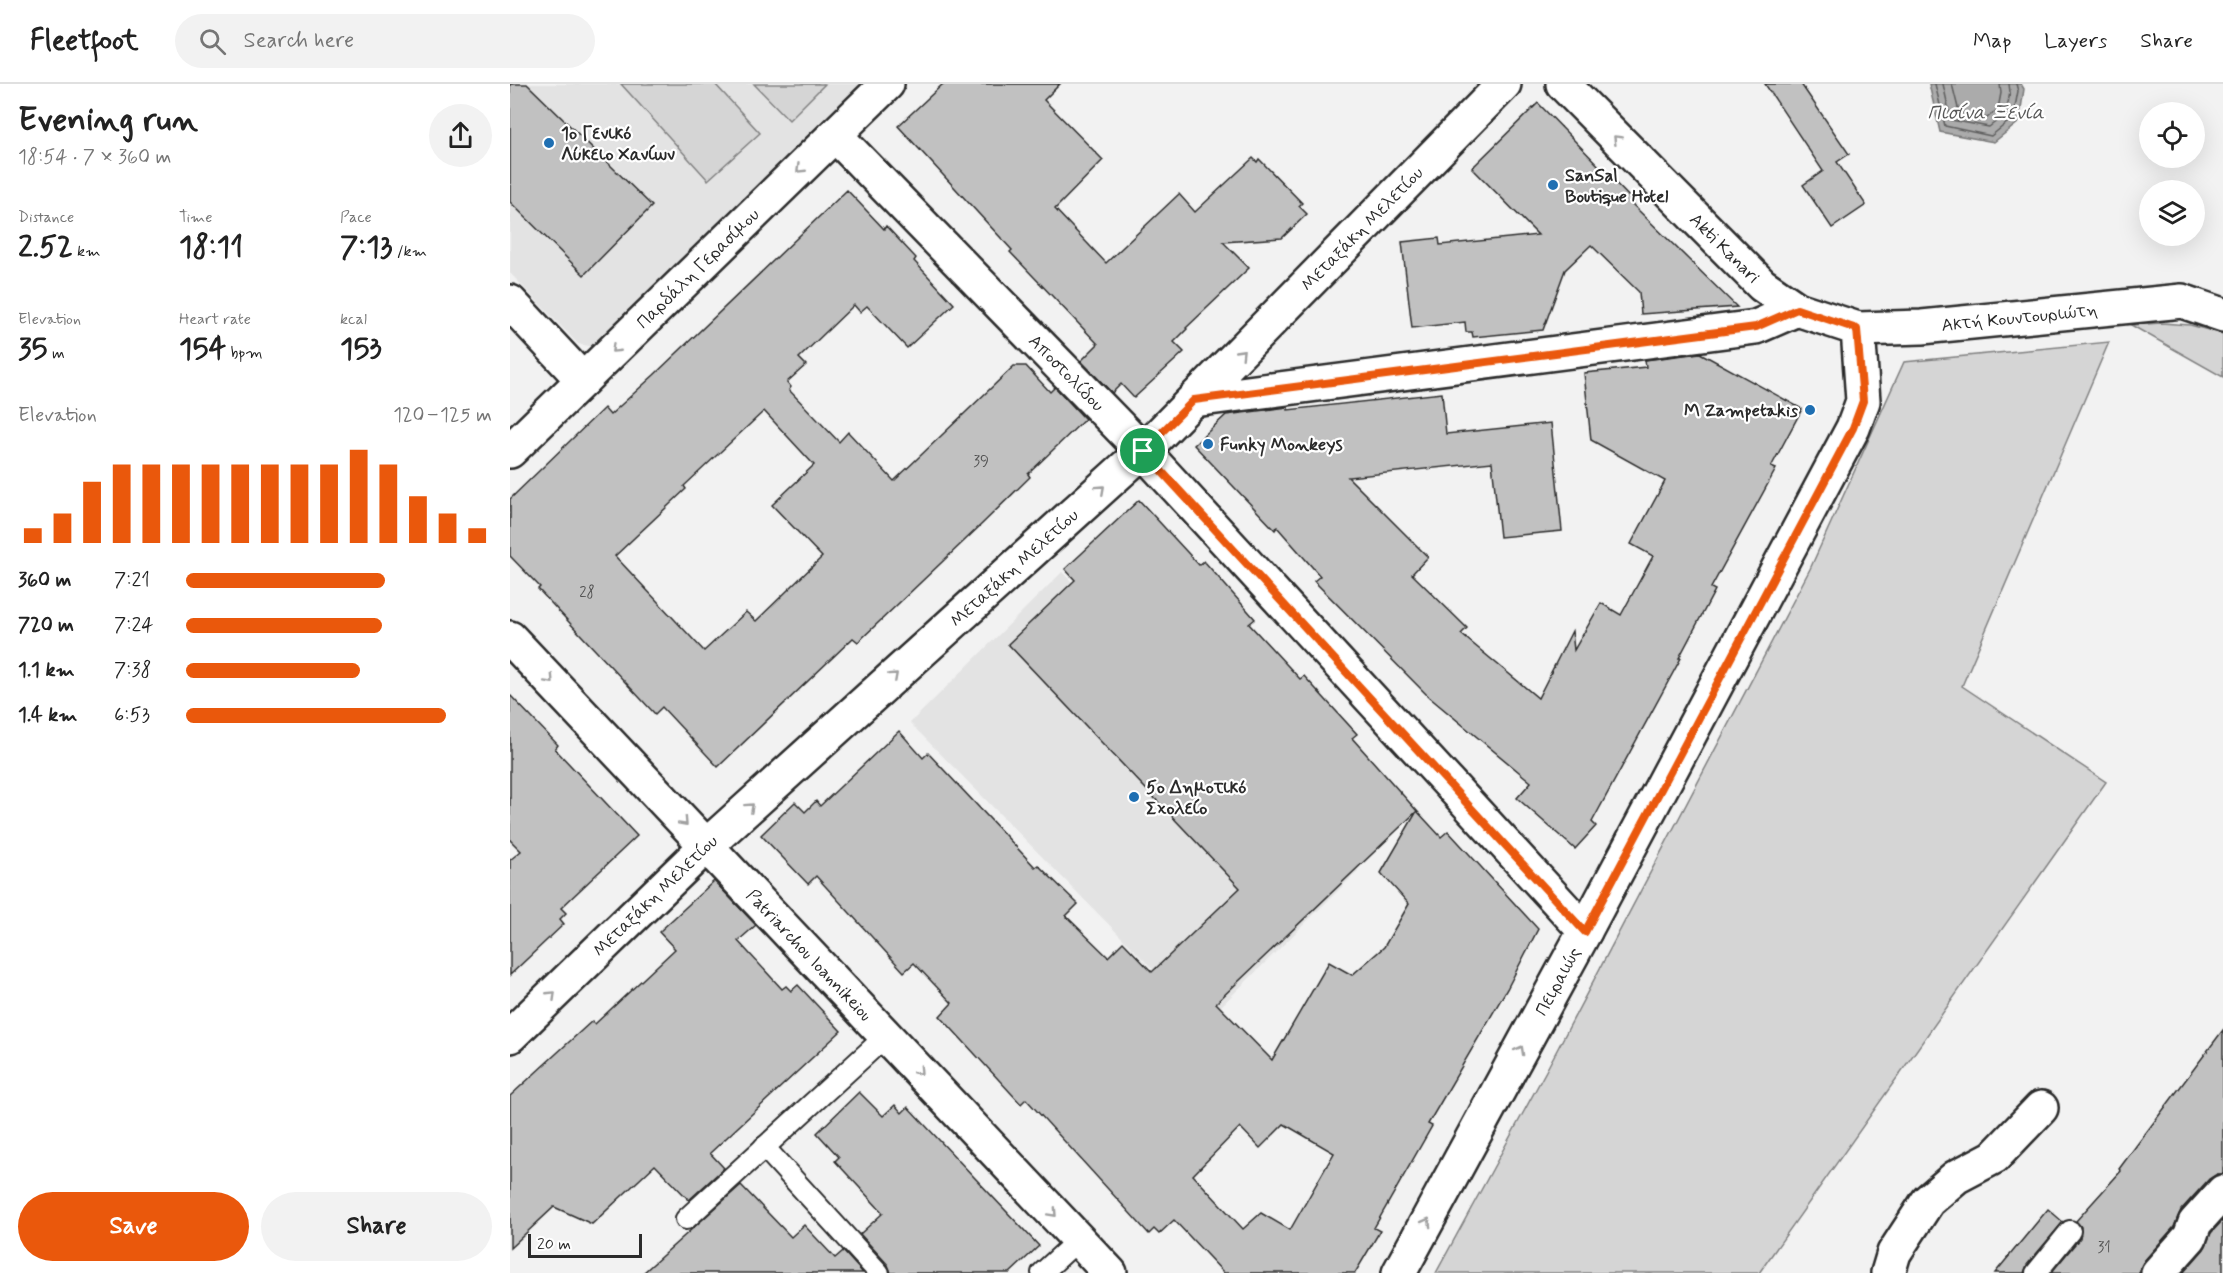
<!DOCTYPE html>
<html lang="en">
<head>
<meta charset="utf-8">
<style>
  :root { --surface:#fff; --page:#f2f2f2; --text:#222; --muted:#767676; --line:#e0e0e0; --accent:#ea580c }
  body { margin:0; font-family:Mynerve,sans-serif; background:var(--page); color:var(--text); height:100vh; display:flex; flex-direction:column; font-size:22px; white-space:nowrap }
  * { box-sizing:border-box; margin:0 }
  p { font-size:20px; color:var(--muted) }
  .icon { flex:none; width:33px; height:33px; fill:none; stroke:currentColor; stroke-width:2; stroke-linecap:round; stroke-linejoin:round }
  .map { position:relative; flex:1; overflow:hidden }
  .panel { display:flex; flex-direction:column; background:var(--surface); width:510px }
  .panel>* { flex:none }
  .controls { position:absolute; left:1629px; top:18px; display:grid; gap:12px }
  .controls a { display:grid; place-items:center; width:66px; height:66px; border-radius:50%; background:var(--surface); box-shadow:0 6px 24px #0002; font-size:30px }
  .scale { position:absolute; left:18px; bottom:15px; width:114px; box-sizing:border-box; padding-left:6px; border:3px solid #2b2b2b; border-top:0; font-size:16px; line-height:21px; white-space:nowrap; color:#2b2b2b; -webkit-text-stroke:4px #fff; paint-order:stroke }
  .pin { position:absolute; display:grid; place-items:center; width:51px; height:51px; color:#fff; margin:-26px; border:3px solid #fff; border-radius:50%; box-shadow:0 2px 6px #0007 }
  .round { display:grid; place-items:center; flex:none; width:63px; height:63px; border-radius:32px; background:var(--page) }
  .head { display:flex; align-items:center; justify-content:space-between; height:102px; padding:0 18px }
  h1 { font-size:33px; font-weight:700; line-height:45px }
  .metrics { display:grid; grid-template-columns:repeat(3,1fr); gap:9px; height:102px; padding:6px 18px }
  .metrics div { display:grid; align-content:center }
  .metrics b { font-size:30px; font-weight:700 }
  .metrics small { font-size:16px; font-weight:400 }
  .metrics p { font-size:16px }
  .chart { height:168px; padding:12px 18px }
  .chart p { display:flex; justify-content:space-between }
  .chart svg { width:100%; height:108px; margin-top:6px; stroke:var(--accent); stroke-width:6 }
  .cta { display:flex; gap:12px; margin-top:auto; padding:12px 18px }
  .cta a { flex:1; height:69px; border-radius:36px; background:var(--accent); color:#fff; font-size:24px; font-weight:700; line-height:69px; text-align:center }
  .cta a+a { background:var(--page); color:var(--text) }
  ul { padding:0 18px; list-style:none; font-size:20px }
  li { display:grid; grid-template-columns:96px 72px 1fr; align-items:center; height:45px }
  li i { height:15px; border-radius:8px; background:var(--accent) }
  header { display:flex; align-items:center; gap:36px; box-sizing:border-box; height:84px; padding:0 30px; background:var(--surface); border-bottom:2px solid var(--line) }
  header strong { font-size:28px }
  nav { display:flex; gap:33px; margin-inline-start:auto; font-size:21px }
  .search { width:420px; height:54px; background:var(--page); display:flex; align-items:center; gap:15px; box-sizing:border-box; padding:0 21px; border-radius:33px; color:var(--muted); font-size:22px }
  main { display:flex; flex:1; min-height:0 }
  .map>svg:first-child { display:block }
  .built { fill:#e3e3e3 }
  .green { fill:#d5d5d5; stroke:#808080; stroke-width:1.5 }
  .water { fill:#ababab; stroke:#787878; stroke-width:1.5 }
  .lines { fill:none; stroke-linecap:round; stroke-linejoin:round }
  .shore { stroke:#5e5e5e; stroke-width:1.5 }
  .building { fill:#c1c1c1; stroke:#2b2b2b; stroke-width:1.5; fill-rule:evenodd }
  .lane-casing { stroke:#2b2b2b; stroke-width:24 }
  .street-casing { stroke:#2b2b2b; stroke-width:38 }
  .secondary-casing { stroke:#2b2b2b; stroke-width:38 }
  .lane { stroke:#fff; stroke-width:20 }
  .street { stroke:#fff; stroke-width:33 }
  .secondary { stroke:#fff; stroke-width:33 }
  .oneway { stroke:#a0a0a0 }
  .route-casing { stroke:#fff; stroke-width:12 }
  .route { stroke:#ea580c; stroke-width:8 }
  .poi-dot { fill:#1f6fb2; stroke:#fff; stroke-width:2 }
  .labels { text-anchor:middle; stroke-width:4.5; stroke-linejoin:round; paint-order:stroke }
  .number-label { font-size:15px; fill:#505050 }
  .poi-label { font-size:18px; font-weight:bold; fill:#2b2b2b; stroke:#fff; text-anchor:start }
  .street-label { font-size:18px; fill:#2b2b2b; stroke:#fff }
  .water-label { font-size:20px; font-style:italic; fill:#585858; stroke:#fff }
</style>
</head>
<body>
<header>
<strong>Fleetfoot</strong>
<div class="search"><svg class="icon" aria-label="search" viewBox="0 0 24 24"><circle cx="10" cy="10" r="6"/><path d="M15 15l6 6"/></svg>Search here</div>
<nav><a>Map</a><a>Layers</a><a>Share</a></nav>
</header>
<main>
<section class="panel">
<div class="head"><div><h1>Evening run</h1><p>18:54 · 7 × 360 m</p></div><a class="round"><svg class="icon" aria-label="share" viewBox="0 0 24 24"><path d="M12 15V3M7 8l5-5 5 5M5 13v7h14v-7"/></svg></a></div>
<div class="metrics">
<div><p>Distance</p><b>2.52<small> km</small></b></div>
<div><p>Time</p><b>18:11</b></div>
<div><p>Pace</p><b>7:13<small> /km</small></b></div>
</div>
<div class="metrics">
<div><p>Elevation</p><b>35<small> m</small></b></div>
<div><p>Heart rate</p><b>154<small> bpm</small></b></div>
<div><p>kcal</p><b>153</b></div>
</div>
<div class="chart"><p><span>Elevation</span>120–125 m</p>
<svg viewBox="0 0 160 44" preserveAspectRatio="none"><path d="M5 44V38M15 44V32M25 44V19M35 44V12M45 44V12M55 44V12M65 44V12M75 44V12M85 44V12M95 44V12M105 44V12M115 44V6M125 44V12M135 44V25M145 44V32M155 44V38"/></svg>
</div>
<ul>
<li><b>360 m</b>7:21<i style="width:65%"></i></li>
<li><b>720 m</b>7:24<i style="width:64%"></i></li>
<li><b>1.1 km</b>7:38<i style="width:57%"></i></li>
<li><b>1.4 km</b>6:53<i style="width:85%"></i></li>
</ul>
<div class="cta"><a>Save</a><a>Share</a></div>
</section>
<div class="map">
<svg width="1713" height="1189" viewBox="0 0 1713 1189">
  <rect width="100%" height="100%" fill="#f2f2f2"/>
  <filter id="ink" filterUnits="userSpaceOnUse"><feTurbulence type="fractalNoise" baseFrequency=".0167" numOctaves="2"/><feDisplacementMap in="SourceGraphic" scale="12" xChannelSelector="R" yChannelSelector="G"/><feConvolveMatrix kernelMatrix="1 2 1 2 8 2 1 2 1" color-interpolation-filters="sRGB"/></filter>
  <g filter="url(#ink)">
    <g class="built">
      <path d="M 0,0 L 354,0 L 85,263 L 68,260 L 0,189 Z"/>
      <path d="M 552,488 L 848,787 L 695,938 L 400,639 Z"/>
    </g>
    <g class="green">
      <path d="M 111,0 L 205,0 L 250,49 L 198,96 Z"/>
      <path d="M 244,0 L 315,0 L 279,36 Z"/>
      <path d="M 1651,239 L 1680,241 L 1713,250 L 1713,293 L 1621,241 Z"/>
      <path d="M 1599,258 L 1452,602 L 1596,698 L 1249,1189 L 926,1189 L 1037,985 L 1300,485 L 1394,278 Z"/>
    </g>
    <path class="water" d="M 1419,0 L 1511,0 L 1514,5 L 1509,38 L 1484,58 L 1430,48 Z"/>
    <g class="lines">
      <g class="shore">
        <path d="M 1425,0 L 1435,42 L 1481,52 L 1503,34 L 1508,7 L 1506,0"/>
        <path d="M 1433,0 L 1441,36 L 1479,43 L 1496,30 L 1500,8 L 1499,0"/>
        <path d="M 1442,0 L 1449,28 L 1477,34 L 1488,25 L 1491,9 L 1490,0"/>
      </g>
    </g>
    <g class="building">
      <path d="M 0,0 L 17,0 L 142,122 L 74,191 L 0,118 Z"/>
      <path d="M 433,0 L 550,0 L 534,16 L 593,76 L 545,125 L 596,179 L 669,110 L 685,128 L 743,74 L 747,78 L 749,75 L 792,119 L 789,122 L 797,130 L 772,154 L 713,158 L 739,184 L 676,244 L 677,245 L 664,258 L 674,268 L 624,314 L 611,300 L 602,309 L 571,277 L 588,260 L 500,168 L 502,166 L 388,42 Z"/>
      <path d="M 1255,0 L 1291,0 L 1339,70 L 1327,78 L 1356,121 L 1322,144 L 1293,101 L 1313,87 Z"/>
      <path d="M 1028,19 L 1124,118 L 1122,120 L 1227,223 L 1131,230 L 1129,208 L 1081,161 L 1055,186 L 1033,246 L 963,253 L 962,248 L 956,248 L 955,238 L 902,244 L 892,158 L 929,154 L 930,161 L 1028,151 L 962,84 Z"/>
      <path d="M 337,106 L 374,145 L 376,142 L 406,174 L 404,177 L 444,220 L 397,264 L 357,222 L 350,228 L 344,221 L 289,274 L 296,281 L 277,298 L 281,303 L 279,306 L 329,358 L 338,348 L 384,397 L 504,282 L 516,282 L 540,308 L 545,303 L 575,335 L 518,390 L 520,393 L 472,440 L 348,558 L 343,554 L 208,683 L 152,623 L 145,630 L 28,505 L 30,503 L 0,472 L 0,415 L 94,324 L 100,331 L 144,291 ZM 254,327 L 304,381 L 262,421 L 312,473 L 246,537 L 236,528 L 194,567 L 105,472 L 176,405 L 174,402 Z"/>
      <path d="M 1190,269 L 1292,325 L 1261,383 L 1266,385 L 1201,504 L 1205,506 L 1169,574 L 1171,574 L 1082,738 L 1086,742 L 1065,765 L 1007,714 L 1021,698 L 919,613 L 804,497 L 810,492 L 767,443 L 765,446 L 684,361 L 716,331 L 778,323 L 778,326 L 932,309 L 936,350 L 1041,339 L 1052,447 L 990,453 L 982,378 L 838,393 L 918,473 L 902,490 L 957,544 L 951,550 L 1028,614 L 1062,547 L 1064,566 L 1091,519 L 1111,531 L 1143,472 L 1121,460 L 1155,397 L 1081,356 L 1074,289 L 1136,283 L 1135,276 Z"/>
      <path d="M 629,416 L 689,481 L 694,477 L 716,502 L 745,535 L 739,540 L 790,595 L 794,592 L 847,650 L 842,654 L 907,727 L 706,919 L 762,976 L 819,878 L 842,891 L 874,863 L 899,820 L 871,789 L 907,727 L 931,753 L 938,747 L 1028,845 L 997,905 L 918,1040 L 922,1042 L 864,1144 L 870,1147 L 845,1189 L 714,1189 L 664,1136 L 649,1150 L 644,1145 L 639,1150 L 516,1015 L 511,1020 L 430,932 L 442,919 L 404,879 L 394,888 L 306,792 L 298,800 L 251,751 L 285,718 L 295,728 L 306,717 L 310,722 L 389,647 L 413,674 L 418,669 L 525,783 L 528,781 L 568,820 L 556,832 L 598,873 L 613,858 L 642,888 L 730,804 L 498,560 L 565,496 L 555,485 ZM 774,1040 L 824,1069 L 780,1146 L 751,1129 L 733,1145 L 683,1091 L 730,1043 L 750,1064 Z"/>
      <path d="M 0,611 L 48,661 L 45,665 L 127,752 L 51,824 L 56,829 L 50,835 L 54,840 L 0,891 L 0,776 L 11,767 L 0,756 Z"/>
      <path d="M 204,797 L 246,841 L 228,857 L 272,905 L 276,902 L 281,907 L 288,901 L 331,947 L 200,1069 L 214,1084 L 179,1116 L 145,1081 L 82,1140 L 44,1123 L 0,1164 L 0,1012 L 82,937 L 85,940 L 165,865 L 149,848 Z"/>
      <path d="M 1713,946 L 1713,1090 L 1707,1090 L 1699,1095 L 1671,1126 L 1664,1143 L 1634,1177 L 1630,1189 L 1541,1189 L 1570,1154 L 1571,1143 L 1566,1137 L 1611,1087 L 1609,1085 L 1629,1058 Z"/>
      <path d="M 349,1008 L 373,1032 L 385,1021 L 392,1029 L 398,1023 L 529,1162 L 500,1189 L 381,1189 L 378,1181 L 350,1150 L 373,1129 L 325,1077 L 329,1073 L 307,1049 Z"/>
      <path d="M 231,1101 L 281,1153 L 294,1141 L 325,1174 L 333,1167 L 353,1189 L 133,1189 Z"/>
      <path d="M 1538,1125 L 1553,1138 L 1517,1181 L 1514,1189 L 1485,1189 Z"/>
      <path d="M 1713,1136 L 1713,1189 L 1673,1189 L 1694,1165 L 1701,1149 Z"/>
    </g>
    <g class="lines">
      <g class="lane-casing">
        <g id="lane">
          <path d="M 254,1063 L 369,1189"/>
          <path d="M 176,1135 L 376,952"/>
          <path d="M 532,1189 L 568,1156"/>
          <path d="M 1526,1189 L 1560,1147"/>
        </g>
      </g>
      <g class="street-casing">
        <g id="street">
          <path id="s1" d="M 325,51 L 633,367 L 1075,847"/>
          <path d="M 0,218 L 73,296"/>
          <path id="s2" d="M 1348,245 L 1412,243 L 1672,217 L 1713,231"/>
          <path d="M 684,316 L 1246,243 L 1287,225"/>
          <path id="s3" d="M 0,554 L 600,1189"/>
          <path d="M 1378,1189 L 1384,1169 L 1418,1117 L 1446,1093 L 1484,1073 L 1531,1024"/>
          <path d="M 1648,1189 L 1680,1153 L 1685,1139 L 1713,1108"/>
        </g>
      </g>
      <g class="secondary-casing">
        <g id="secondary">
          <path id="s4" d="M 0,367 L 377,0"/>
          <path id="s5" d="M 0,952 L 196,762 L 633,367 L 994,0"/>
          <path id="s6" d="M 889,1189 L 1075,847 L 1343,344 L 1353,317 L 1348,245 L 1287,225 L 1252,201 L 1053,0"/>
        </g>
      </g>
      <use href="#lane" class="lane"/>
      <use href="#street" class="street"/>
      <use href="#secondary" class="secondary"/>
    </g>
    <defs><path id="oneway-chevron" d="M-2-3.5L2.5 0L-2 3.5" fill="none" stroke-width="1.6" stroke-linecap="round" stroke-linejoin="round" transform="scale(1.5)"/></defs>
    <g class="oneway">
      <use href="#oneway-chevron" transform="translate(1107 55) rotate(-135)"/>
      <use href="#oneway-chevron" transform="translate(290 85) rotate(136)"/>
      <use href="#oneway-chevron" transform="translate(105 265) rotate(136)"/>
      <use href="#oneway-chevron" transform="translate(731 269) rotate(-46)"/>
      <use href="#oneway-chevron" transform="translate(591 405) rotate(-42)"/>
      <use href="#oneway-chevron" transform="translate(384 592) rotate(-42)"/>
      <use href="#oneway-chevron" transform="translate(40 596) rotate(47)"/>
      <use href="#oneway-chevron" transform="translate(240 723) rotate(-42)"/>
      <use href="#oneway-chevron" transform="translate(174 738) rotate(47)"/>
      <use href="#oneway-chevron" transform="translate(42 911) rotate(-44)"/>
      <use href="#oneway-chevron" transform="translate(1010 966) rotate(-61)"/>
      <use href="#oneway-chevron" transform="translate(409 987) rotate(47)"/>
      <use href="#oneway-chevron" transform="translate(543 1129) rotate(47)"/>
      <use href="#oneway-chevron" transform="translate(917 1138) rotate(-61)"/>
    </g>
  </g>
  <g class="lines" filter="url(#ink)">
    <g class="route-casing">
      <path id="route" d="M 1287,225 L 1347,245 L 1353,317 L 1343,344 L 1075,848 L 633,367 L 684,316 L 1246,243 Z"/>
    </g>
    <use href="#route" class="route"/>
  </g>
  <g class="poi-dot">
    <circle cx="39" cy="59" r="6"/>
    <circle cx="1043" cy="101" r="6"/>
    <circle cx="1300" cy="326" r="6"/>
    <circle cx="698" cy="360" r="6"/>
    <circle cx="624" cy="713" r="6"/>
  </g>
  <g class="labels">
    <g class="number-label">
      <text x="471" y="382">39</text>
      <text x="77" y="513">28</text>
      <text x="1594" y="1168">31</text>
    </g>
    <g class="poi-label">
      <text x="51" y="55">1ο Γενικό<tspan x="51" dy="21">Λύκειο Χανίων</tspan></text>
      <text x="1055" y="97">SanSal<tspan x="1055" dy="21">Boutique Hotel</tspan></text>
      <text x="1288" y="332" text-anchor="end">M Zampetakis</text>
      <text x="710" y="366">Funky Monkeys</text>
      <text x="636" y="709">5ο Δημοτικό<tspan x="636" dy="21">Σχολείο</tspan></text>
    </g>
    <g class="street-label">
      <text dy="6" stroke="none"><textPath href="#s5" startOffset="1174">Μεταξάκη Μελετίου</textPath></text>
      <text transform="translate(1215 164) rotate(45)" y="6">Akti Kanari</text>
      <text dy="6" stroke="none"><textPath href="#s4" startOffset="262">Παρδάλη Γερασίμου</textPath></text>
      <text dy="6" stroke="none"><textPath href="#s2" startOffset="162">Ακτή Κουντουριώτη</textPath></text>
      <text dy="6" stroke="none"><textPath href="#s1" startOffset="332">Αποστολίδου</textPath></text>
      <text dy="6" stroke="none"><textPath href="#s5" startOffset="688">Μεταξάκη Μελετίου</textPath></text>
      <text dy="6" stroke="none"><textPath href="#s5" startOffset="202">Μεταξάκη Μελετίου</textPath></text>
      <text dy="6" stroke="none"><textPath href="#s3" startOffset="436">Patriarchou Ioannikeiou</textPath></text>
      <text dy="6" stroke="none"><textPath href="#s6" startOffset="332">Πειραιώς</textPath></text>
    </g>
    <g class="water-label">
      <text x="1476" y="35">Πισίνα Ξενία</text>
    </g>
  </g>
</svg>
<div class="controls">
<a><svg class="icon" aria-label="locate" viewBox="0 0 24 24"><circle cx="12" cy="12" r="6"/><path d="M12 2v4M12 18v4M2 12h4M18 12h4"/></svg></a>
<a><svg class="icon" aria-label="layers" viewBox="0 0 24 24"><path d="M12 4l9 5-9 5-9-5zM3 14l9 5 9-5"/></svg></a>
</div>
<div class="scale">20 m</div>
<div class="pin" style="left:633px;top:367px;background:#1e9e55"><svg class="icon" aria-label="arrive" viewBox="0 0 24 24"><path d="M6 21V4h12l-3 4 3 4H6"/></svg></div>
</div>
</main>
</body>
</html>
